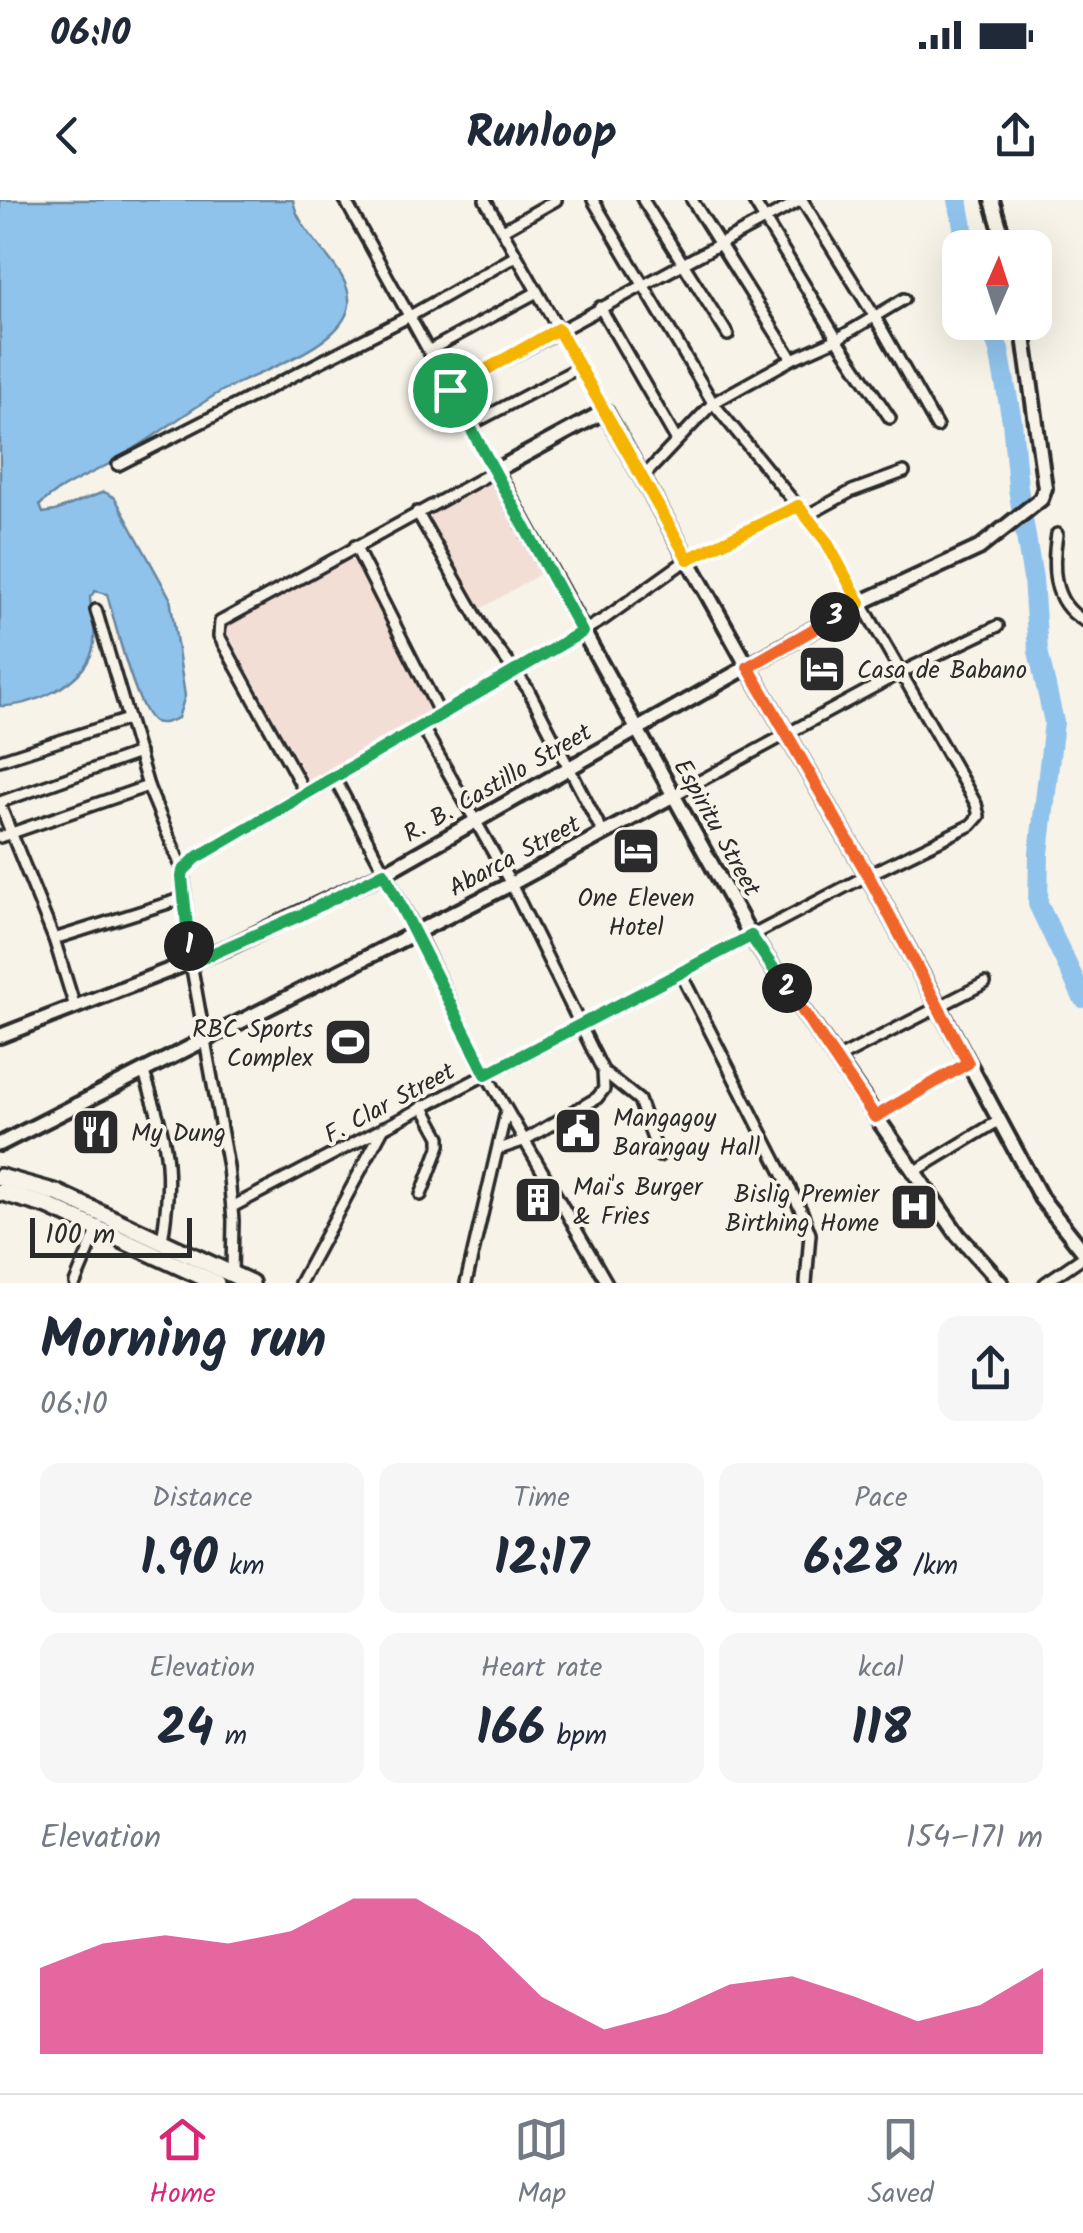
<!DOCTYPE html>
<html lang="en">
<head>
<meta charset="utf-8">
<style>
  :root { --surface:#fff; --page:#f6f6f7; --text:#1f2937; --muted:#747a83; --line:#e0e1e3; --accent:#db2777 }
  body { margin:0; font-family:Kalam,sans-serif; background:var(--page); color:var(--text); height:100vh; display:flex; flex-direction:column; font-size:38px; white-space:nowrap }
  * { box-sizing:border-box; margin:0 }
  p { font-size:32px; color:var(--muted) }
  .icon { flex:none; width:55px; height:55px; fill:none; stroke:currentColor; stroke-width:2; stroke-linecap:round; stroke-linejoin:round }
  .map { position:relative; height:1083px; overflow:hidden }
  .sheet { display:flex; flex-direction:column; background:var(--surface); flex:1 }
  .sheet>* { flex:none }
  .needle { width:65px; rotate:3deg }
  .fabs { position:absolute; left:942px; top:30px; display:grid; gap:20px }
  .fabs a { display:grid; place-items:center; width:110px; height:110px; border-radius:20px; background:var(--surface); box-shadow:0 10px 40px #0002; font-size:50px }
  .scale { position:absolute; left:30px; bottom:25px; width:162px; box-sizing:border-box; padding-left:10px; border:5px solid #2b2b2b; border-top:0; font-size:28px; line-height:35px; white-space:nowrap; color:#2b2b2b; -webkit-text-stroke:8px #f7f3e8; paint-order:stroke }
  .pin { position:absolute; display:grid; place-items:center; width:85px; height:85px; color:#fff; margin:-42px; border:5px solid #fff; border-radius:50%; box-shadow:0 2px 10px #0007 }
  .km { position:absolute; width:50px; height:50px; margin:-25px; border-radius:50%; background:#222; color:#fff; font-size:28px; line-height:50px; text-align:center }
  .round { display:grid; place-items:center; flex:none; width:105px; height:105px; border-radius:20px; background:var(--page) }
  .head { display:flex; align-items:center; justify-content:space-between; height:170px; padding:0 40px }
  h1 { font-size:55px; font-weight:800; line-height:75px }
  .figures { display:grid; grid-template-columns:repeat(3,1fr); gap:15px; height:170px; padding:10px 40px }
  .figures div { display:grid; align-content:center; border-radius:20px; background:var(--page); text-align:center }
  .figures b { font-size:50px; font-weight:800 }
  .figures small { font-size:28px; font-weight:400 }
  .figures p { font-size:28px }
  .chart { height:280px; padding:20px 40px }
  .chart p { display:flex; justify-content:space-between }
  .chart svg { width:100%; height:180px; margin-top:10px; fill:var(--accent); opacity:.7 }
  .status { display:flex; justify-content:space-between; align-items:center; height:70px; padding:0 50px; background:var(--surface); direction:ltr }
  .status svg { height:28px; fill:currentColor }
  header { display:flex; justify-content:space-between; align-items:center; height:130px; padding:0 40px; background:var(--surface); font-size:45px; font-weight:800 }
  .dock { display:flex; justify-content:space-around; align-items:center; height:140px; border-top:2px solid var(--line); background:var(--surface); font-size:28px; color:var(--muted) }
  .dock a { display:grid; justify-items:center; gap:5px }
  .dock .current { color:var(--accent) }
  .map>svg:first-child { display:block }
  .built { fill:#f3ded5 }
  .water { fill:#90c3ec; stroke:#68869f; stroke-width:2.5 }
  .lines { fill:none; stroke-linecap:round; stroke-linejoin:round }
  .river { stroke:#90c3ec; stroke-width:20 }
  .street-casing { stroke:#2b2b2b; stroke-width:16 }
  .secondary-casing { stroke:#2b2b2b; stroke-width:20 }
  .highway-casing { stroke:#2b2b2b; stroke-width:22 }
  .street { stroke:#f7f3e8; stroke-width:9 }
  .secondary { stroke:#f7f3e8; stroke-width:12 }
  .highway { stroke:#f7f3e8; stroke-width:15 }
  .split-1-casing { stroke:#fff; stroke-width:20 }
  .split-2-casing { stroke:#fff; stroke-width:20 }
  .split-3-casing { stroke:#fff; stroke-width:20 }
  .split-4-casing { stroke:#fff; stroke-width:20 }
  .split-1 { stroke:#22a559; stroke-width:12 }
  .split-2 { stroke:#22a559; stroke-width:12 }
  .split-3 { stroke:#f0652b; stroke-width:12 }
  .split-4 { stroke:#f5b400; stroke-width:12 }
  .labels { text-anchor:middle; stroke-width:8; stroke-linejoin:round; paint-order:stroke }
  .poi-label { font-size:25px; fill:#2b2b2b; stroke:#f7f3e8; text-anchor:start }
  .street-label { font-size:25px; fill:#2b2b2b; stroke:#f7f3e8 }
</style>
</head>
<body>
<div class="status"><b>06:10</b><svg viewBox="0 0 49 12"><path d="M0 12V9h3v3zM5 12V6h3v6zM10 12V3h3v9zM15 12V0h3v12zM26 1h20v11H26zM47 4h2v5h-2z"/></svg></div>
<header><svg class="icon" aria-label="back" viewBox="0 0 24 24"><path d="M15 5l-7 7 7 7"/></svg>Runloop<svg class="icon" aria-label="share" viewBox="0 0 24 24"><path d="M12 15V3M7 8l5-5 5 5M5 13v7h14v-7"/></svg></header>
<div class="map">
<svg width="1083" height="1083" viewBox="0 0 1083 1083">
  <rect width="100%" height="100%" fill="#f7f3e8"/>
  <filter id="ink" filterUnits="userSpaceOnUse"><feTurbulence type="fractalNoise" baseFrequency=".01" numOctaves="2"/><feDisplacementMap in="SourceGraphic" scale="20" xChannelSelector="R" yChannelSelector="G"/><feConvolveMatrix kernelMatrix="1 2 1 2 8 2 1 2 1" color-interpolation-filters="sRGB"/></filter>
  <g filter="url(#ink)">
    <g class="built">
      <path d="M 492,275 L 545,371 L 479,410 L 422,312 Z"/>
      <path d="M 354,350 L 437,510 L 309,581 L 223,426 Z"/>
    </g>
    <path class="water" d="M 0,0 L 293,0 C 299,38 353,68 349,105 C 343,148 253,173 220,192 C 185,213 153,238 118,259 C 93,274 60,285 40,305 L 43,313 L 55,311 L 104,292 L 115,298 L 170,398 L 185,496 L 178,518 C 171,521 163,525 155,522 C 137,515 113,416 107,394 L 95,391 L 90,397 C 91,415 98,434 92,452 C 81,485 31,507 0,506 Z"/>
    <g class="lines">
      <g class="river">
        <path d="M 958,0 L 967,48"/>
        <path d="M 988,122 L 999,150 L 1012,221 L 1018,288 L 1033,379 L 1038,451 L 1054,522 L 1039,653 L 1038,704 L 1083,798"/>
      </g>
      <g class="street-casing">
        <g id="street">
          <path d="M 485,0 L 605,211"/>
          <path d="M 643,0 L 728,135"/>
          <path d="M 692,0 L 792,159"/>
          <path d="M 753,0 L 837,139 L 890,218"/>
          <path d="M 802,0 L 875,117 L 937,227"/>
          <path d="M 503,30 L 556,0"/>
          <path d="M 600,107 L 676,239"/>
          <path d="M 430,150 L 537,92"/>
          <path d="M 450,190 L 801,0"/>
          <path d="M 470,225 L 580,167"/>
          <path d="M 118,265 L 410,116 L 516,56"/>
          <path d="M 643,277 L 713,203 L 792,159 L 837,139 L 904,99"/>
          <path d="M 417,312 L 486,433 L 528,489 L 603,633"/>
          <path d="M 806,316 L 852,291 L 904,272"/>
          <path d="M 1057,334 C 1052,366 1051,402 1083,420"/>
          <path d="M 355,346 L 441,516"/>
          <path d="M 96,410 L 148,586 L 183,671 L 191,763 L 228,967 L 233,1020 L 232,1074"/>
          <path d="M 422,526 L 511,684 L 603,871 L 604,889 L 597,898 L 523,941 L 499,949"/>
          <path d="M 0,560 L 128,519"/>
          <path d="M 334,577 L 417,733 L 486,874 L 607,1083"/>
          <path d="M 305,592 L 219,436 L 220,422 L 495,271 L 345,0"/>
          <path d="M 674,595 L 900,473 L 998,426"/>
          <path d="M 0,602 L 139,553"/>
          <path d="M 0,605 L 54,739 L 75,807"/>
          <path d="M 0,637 L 148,586"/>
          <path d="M 183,671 L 196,658 L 604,419 L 688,359 L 798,306"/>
          <path d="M 54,739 L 184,698"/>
          <path d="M 681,774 L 802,1012 L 810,1034 L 806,1083"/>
          <path d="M 835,860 L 985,783"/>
          <path d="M 603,871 L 639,900 L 659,956"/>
          <path d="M 144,873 C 167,941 174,968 162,1041"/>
          <path d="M 875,917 L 968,863"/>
          <path d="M 914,972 L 1000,920"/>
          <path d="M 421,995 L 440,945 L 440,937 L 423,906"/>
          <path d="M 232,1007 L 868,675 L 971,625 L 979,616 L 976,604 L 826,341 L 713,203 L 593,0"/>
          <path d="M 75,1083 L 99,1026"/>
          <path d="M 300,1083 L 384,927"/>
          <path d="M 466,1083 L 506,912"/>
          <path d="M 1045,1083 L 1083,1057"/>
        </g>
      </g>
      <g class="secondary-casing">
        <g id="secondary">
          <path d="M 992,0 L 1006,48"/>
          <path d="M 0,836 L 229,747 L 384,673 L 860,403 L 979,348 L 1041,299 L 1045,288 L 1022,122"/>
          <path d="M 0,944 L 511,684 L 674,595"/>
          <path d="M 1001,1083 L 958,1035 L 751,736 L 495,271 L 605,211 L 748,467 L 868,675 L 1041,998 L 1083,1051"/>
        </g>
      </g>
      <g class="highway-casing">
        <g id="highway">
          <path d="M 0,977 L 57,993 L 251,1083"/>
          <path d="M 0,992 L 48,1006 L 216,1083"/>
        </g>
      </g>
      <use href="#street" class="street"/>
      <use href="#secondary" class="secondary"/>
      <use href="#highway" class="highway"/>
    </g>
  </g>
  <g class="lines" filter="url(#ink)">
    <g class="split-1-casing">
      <path id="split-1" d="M 189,746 L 182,677 L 183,671 L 196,658 L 582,432 L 450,190"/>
    </g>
    <g class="split-2-casing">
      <path id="split-2" d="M 189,746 L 191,763 L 301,715 L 384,673 L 486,874 L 751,736 L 787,788"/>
    </g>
    <g class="split-3-casing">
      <path id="split-3" d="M 787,788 L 875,917 L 968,863 L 868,675 L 748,467 L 835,417"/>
    </g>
    <g class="split-4-casing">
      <path id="split-4" d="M 450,190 L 558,129 L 688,359 L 798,306 L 826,341 L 860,403 L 835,417"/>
    </g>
    <use href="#split-1" class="split-1"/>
    <use href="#split-2" class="split-2"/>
    <use href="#split-3" class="split-3"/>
    <use href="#split-4" class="split-4"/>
  </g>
  <defs>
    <g id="hotel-square" transform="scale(2.5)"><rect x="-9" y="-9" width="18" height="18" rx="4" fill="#2b2b2b" stroke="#f7f3e8"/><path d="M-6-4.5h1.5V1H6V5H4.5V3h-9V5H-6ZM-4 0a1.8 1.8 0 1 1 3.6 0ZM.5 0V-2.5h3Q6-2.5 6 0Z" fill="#fff"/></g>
    <g id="stadium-square" transform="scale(2.5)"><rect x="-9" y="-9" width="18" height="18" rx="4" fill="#2b2b2b" stroke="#f7f3e8"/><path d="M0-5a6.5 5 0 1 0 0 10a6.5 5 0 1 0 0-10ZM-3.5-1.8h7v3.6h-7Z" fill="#fff"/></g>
    <g id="civic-square" transform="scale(2.5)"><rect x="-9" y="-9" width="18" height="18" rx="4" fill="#2b2b2b" stroke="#f7f3e8"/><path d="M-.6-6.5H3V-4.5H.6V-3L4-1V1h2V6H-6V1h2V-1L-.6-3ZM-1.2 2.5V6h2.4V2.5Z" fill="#fff"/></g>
    <g id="restaurant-square" transform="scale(2.5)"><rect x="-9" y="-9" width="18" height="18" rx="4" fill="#2b2b2b" stroke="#f7f3e8"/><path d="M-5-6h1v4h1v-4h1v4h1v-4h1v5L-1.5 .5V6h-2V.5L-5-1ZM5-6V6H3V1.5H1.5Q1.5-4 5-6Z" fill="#fff"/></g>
    <g id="building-square" transform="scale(2.5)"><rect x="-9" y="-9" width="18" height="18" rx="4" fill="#2b2b2b" stroke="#f7f3e8"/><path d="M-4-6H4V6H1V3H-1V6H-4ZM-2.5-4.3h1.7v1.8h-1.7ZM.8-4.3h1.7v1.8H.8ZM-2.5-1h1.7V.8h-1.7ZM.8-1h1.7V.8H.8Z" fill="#fff"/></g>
    <g id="hospital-square" transform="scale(2.5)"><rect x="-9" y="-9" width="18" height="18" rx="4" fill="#2b2b2b" stroke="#f7f3e8"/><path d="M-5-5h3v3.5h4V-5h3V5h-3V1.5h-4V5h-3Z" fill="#fff"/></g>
  </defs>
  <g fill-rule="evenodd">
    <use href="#hotel-square" x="822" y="469"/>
    <use href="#hotel-square" x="636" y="651"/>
    <use href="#stadium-square" x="348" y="842"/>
    <use href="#civic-square" x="578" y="931"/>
    <use href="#restaurant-square" x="96" y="932"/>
    <use href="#building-square" x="538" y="1000"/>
    <use href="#hospital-square" x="914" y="1007"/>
  </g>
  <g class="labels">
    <g class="poi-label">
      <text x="857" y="478">Casa de Babano</text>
      <text x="636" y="706" text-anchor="middle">One Eleven<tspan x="636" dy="29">Hotel</tspan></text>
      <text x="313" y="837" text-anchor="end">RBC Sports<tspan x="313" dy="29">Complex</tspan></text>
      <text x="613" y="926">Mangagoy<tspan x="613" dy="29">Barangay Hall</tspan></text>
      <text x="131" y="941">My Dung</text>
      <text x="573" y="995">Mai's Burger<tspan x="573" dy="29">&amp; Fries</tspan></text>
      <text x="879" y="1002" text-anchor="end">Bislig Premier<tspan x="879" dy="29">Birthing Home</tspan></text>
    </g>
    <g class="street-label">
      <text transform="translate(497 582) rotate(-30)" y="9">R. B. Castillo Street</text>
      <text transform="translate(718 627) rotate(61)" y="9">Espiritu Street</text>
      <text transform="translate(514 655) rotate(-28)" y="9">Abarca Street</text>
      <text transform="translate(389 902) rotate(-28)" y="9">F. Clar Street</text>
    </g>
  </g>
</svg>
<div class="fabs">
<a><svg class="needle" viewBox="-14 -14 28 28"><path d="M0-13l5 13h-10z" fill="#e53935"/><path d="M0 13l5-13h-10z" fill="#747a83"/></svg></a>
</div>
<div class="scale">100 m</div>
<div class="pin" style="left:450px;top:190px;background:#1e9e55"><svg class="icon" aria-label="arrive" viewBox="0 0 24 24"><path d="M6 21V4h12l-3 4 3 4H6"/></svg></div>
<b class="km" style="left:189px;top:746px">1</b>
<b class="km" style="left:787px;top:788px">2</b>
<b class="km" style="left:835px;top:417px">3</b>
</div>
<section class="sheet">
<div class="head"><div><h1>Morning run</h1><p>06:10</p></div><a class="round"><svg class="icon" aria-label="share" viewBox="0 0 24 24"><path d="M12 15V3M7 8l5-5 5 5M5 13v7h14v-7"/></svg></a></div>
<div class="figures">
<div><p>Distance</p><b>1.90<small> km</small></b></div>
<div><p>Time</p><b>12:17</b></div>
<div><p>Pace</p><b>6:28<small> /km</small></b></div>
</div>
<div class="figures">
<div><p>Elevation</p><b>24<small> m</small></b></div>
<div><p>Heart rate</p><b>166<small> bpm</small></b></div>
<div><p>kcal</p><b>118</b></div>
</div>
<div class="chart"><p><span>Elevation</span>154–171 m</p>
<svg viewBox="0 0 160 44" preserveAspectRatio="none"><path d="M0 44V23L10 17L20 15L30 17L40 14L50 6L60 6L70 15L80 30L90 38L100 34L110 27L120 25L130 30L140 36L150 32L160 23V44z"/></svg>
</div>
</section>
<nav class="dock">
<a class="current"><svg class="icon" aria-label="home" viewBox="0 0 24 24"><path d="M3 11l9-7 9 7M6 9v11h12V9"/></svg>Home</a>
<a><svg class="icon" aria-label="map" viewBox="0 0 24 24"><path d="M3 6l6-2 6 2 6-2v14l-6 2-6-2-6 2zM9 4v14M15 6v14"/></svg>Map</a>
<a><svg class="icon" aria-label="saved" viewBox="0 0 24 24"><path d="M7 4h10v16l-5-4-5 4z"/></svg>Saved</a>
</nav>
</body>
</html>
